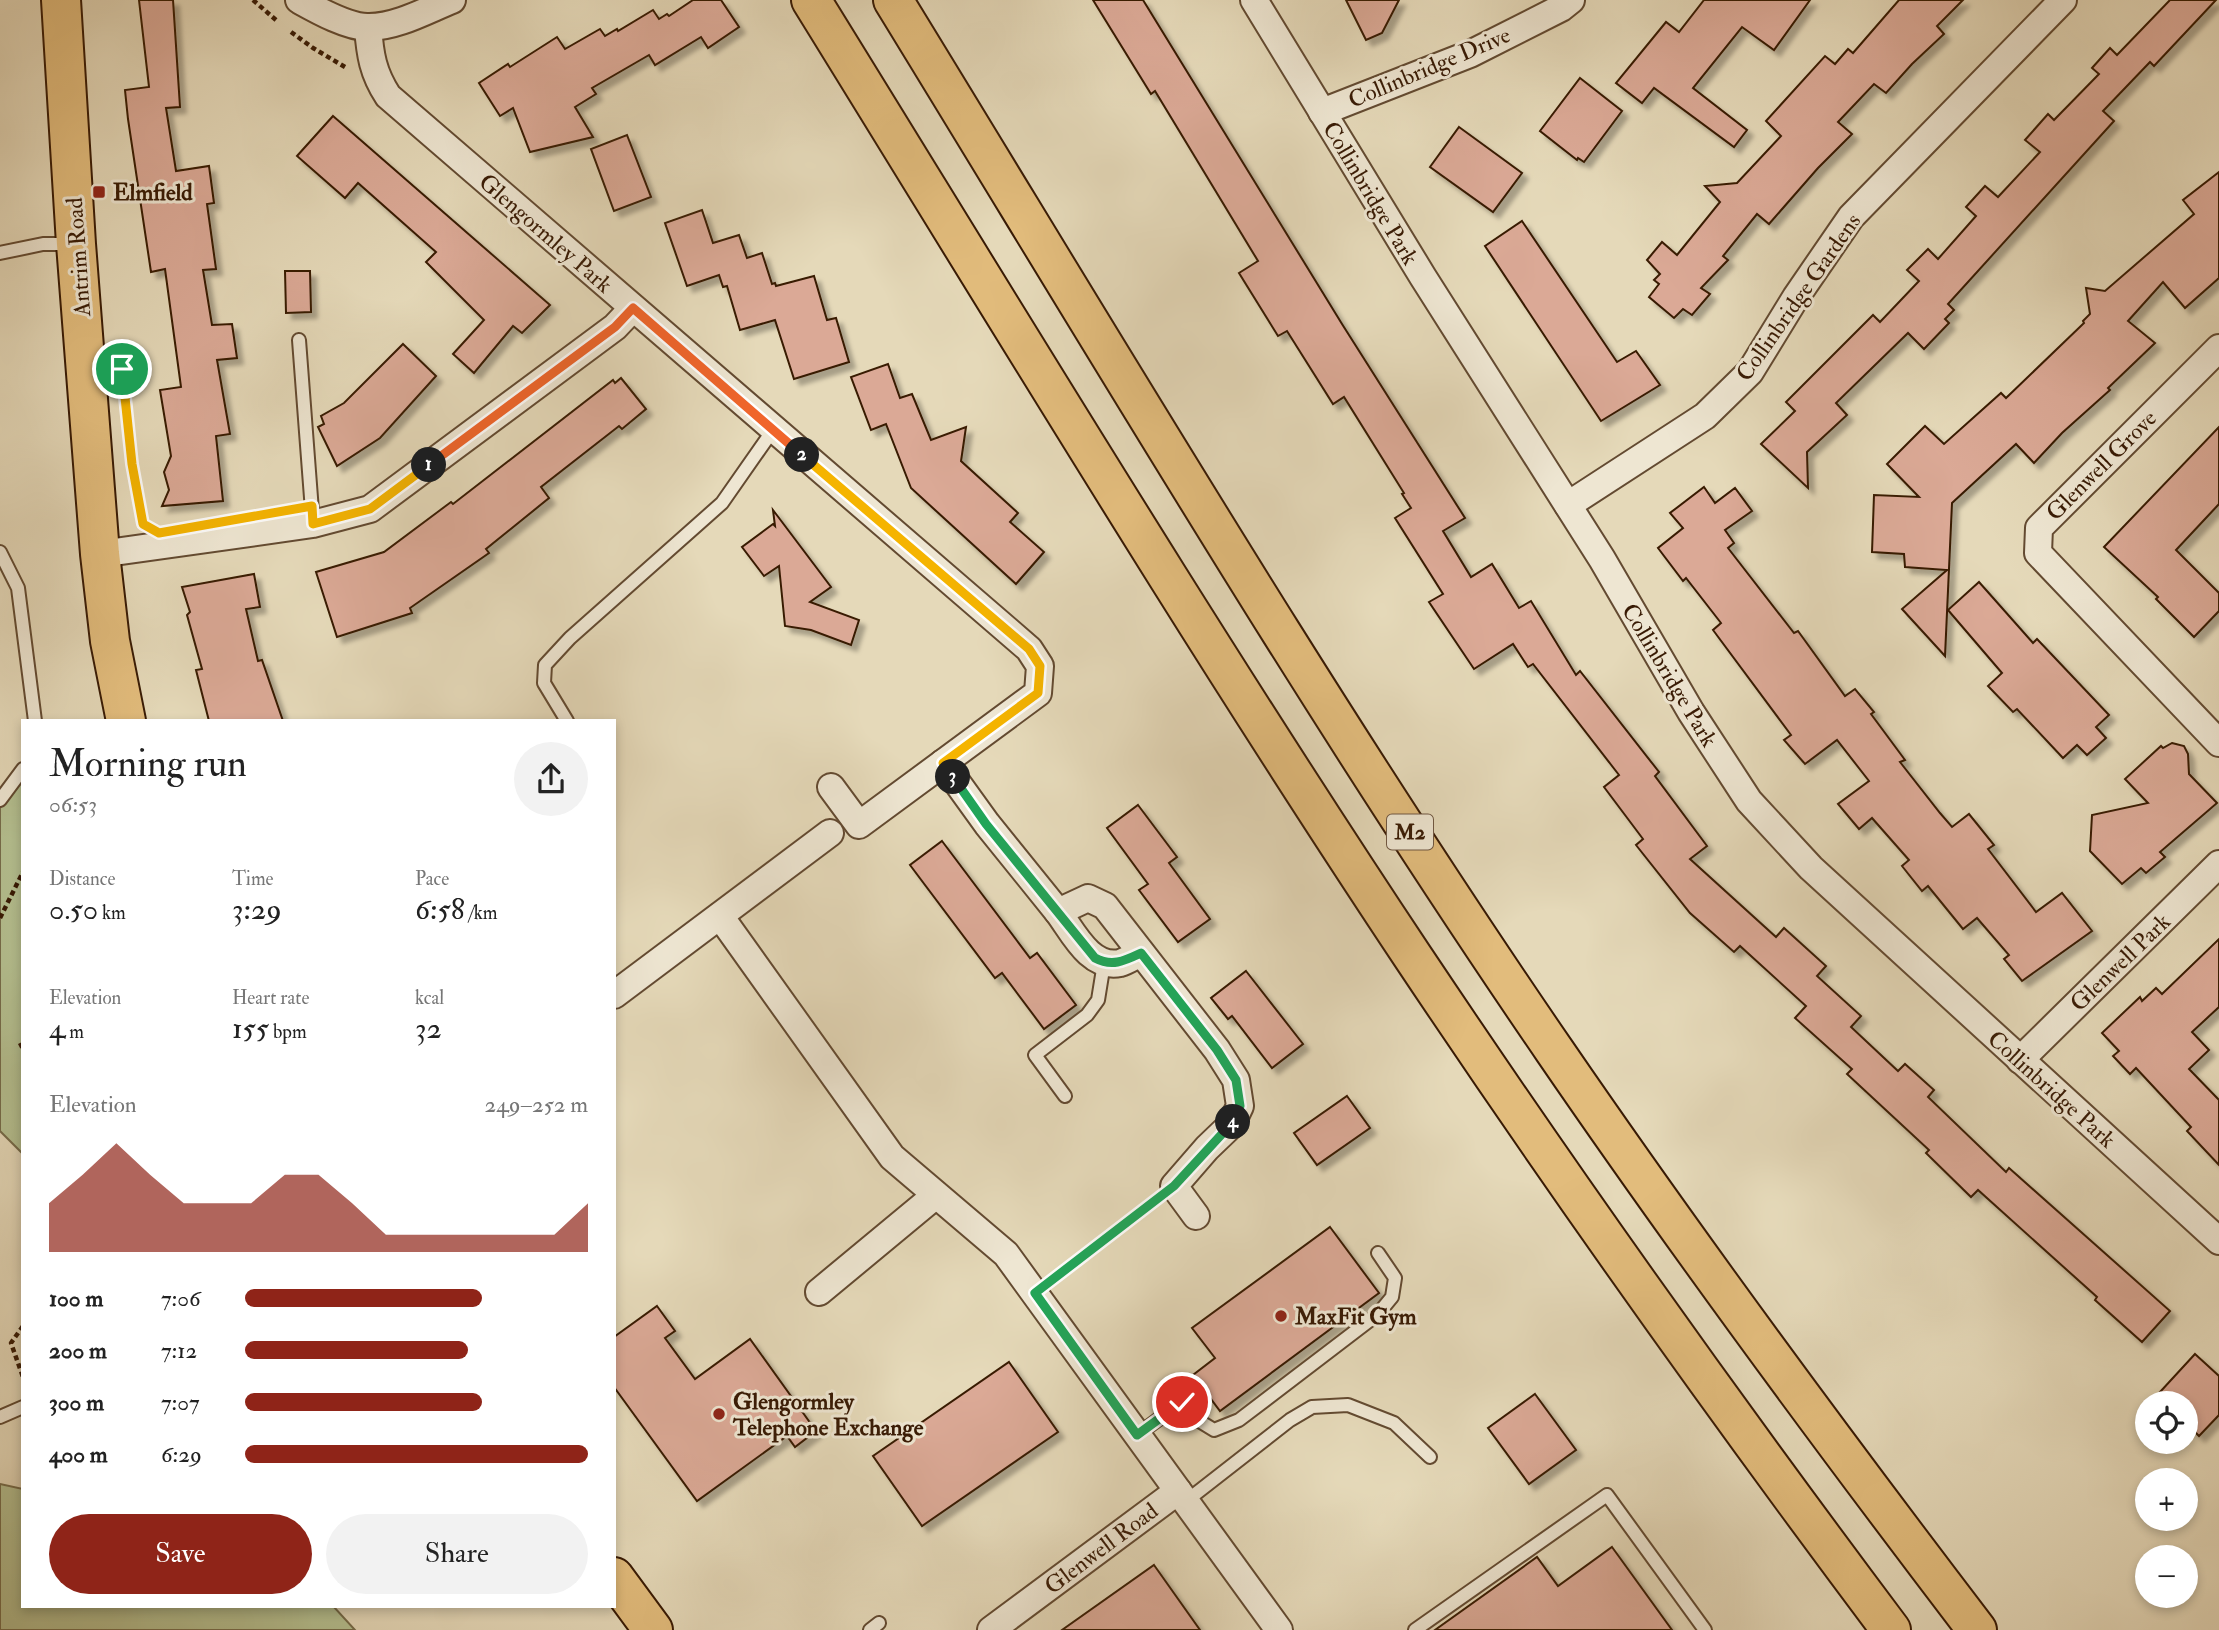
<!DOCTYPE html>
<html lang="en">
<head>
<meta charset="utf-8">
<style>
  :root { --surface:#fff; --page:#f2f2f2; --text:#222; --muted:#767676; --accent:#8f2418 }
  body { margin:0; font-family:"IM FELL Double Pica",serif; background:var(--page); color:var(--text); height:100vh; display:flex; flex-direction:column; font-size:26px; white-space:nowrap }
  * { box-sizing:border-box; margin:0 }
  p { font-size:23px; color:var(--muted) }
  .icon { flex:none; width:38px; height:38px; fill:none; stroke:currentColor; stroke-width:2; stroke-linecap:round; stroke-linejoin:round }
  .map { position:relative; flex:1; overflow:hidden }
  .sheet { position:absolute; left:21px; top:719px; width:595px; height:889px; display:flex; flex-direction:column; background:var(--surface); border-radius:0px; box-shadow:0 4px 10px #0003 }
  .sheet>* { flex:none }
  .controls { position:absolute; left:2135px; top:1391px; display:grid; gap:14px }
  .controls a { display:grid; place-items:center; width:63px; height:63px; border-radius:50%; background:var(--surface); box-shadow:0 4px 10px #0003; font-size:35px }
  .pin { position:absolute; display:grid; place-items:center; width:60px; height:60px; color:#fff; margin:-30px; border:4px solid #fff; border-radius:50%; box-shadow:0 2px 7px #0007 }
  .km { position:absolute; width:35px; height:35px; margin:-18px; border-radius:50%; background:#222; color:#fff; font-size:19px; line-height:35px; text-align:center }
  .round { display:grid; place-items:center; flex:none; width:74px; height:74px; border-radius:37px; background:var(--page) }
  .summary { display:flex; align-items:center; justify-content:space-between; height:119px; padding:0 28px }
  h1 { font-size:38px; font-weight:600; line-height:52px }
  .figures { display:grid; grid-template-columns:repeat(3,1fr); gap:10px; height:119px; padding:7px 28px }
  .figures div { display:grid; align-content:center }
  .figures b { font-size:30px; font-weight:600 }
  .figures small { font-size:19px; font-weight:400 }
  .figures p { font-size:19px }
  .chart { height:196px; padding:14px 28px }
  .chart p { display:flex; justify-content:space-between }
  .chart svg { width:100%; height:126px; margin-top:7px; fill:var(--accent); opacity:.7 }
  .cta { display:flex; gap:14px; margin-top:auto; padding:14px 28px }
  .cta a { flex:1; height:80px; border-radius:42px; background:var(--accent); color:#fff; font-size:28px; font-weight:600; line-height:80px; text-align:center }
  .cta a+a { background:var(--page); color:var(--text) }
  ul { padding:0 28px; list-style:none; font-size:23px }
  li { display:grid; grid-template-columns:112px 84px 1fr; align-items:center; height:52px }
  li i { height:18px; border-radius:9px; background:var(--accent) }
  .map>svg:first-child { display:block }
  .green { fill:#b4bf90; stroke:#766c4a; stroke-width:2 }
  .building { fill:#dba996; stroke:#381a04; stroke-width:2; filter:url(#shadow) }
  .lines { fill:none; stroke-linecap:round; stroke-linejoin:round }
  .service-casing { stroke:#634a31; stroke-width:16 }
  .minor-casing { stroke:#634a31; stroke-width:30 }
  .primary-casing { stroke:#381a04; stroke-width:42 }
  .motorway-casing { stroke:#381a04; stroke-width:42 }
  .path { stroke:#381a04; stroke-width:4.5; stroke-dasharray:5 3.5; stroke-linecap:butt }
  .service { stroke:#eee6d2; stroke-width:12 }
  .minor { stroke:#eee6d2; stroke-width:26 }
  .primary { stroke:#e2bc7c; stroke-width:38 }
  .motorway { stroke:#e2bc7c; stroke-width:38 }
  .split-1-casing { stroke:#fff; stroke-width:14 }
  .split-2-casing { stroke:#fff; stroke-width:14 }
  .split-3-casing { stroke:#fff; stroke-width:14 }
  .split-4-casing { stroke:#fff; stroke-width:14 }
  .split-5-casing { stroke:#fff; stroke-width:14 }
  .split-1 { stroke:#f5b400; stroke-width:9 }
  .split-2 { stroke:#f0652b; stroke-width:9 }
  .split-3 { stroke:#f5b400; stroke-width:9 }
  .split-4 { stroke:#22a559; stroke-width:9 }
  .split-5 { stroke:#22a559; stroke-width:9 }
  .poi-dot { fill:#8f2418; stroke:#eee6d2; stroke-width:2.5 }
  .labels { text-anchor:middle; stroke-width:6; stroke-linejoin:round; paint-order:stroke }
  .shield { fill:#eee6d2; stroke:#6f5742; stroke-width:2 }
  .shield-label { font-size:21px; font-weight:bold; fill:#381a04 }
  .street-label { font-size:23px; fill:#381a04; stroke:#eee6d2 }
  .poi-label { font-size:23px; font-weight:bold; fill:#381a04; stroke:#eee6d2; text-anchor:start }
</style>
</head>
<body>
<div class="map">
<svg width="2219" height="1630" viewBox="0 0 2219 1630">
  <defs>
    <filter id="shadow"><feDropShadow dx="6" dy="6" stdDeviation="2" flood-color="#0004"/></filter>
  </defs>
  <rect width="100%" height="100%" fill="#e5d9b9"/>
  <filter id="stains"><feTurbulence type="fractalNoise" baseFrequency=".00286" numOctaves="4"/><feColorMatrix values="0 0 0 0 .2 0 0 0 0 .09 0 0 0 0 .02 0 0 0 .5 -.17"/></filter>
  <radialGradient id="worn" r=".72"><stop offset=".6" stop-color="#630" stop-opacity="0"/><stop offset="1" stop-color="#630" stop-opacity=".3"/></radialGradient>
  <g class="green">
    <path d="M 23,769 L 23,1154 L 0,1131 L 0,800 Z"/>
    <path d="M 0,1484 L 23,1489 L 23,1606 L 334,1607 L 355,1630 L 0,1630 Z"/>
  </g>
  <g class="building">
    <path d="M 139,0 L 173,0 L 180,107 L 166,108 L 176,171 L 209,166 L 214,203 L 207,204 L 216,269 L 203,270 L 212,325 L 232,324 L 237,358 L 217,360 L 230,434 L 216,436 L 223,501 L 162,506 L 169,490 L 164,472 L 171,456 L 160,390 L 181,387 L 165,269 L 151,272 L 128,119 L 125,90 L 149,87 Z"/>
    <path d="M 693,0 L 721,0 L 739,27 L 708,48 L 701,37 L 655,65 L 649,55 L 592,88 L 596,94 L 575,107 L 593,137 L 530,152 L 513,108 L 500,116 L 479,83 L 508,64 L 510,67 L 557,37 L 565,49 L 600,29 L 605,36 L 617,29 L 618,31 L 653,10 L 659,19 L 667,14 L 669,16 Z"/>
    <path d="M 1093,0 L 1143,0 L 1342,324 L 1465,518 L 1443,531 L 1471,577 L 1492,564 L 1519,608 L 1531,601 L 1576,675 L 1580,671 L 1659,772 L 1655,776 L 1707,846 L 1690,859 L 1776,937 L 1784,928 L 1826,966 L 1817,976 L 1861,1016 L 1851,1027 L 1898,1071 L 1905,1064 L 1934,1090 L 1928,1097 L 2006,1172 L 2009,1168 L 2170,1311 L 2142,1342 L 2095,1300 L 2097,1297 L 1978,1190 L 1971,1197 L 1926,1153 L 1929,1150 L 1847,1074 L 1852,1069 L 1795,1018 L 1806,1006 L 1740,946 L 1734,952 L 1690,913 L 1636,845 L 1643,839 L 1604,787 L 1619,775 L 1533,664 L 1528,667 L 1513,644 L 1474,669 L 1429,602 L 1443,594 L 1395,518 L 1411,508 L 1402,494 L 1404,493 L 1344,397 L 1333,404 L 1287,331 L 1278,336 L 1239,273 L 1258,261 L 1155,91 L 1151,94 Z"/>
    <path d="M 1346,0 L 1399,0 L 1382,33 L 1366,40 Z"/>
    <path d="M 1704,0 L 1810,0 L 1774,50 L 1742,27 L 1693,88 L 1747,130 L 1734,147 L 1654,88 L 1642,103 L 1616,83 L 1666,22 L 1679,32 Z"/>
    <path d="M 1899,0 L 1963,0 L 1937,26 L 1944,34 L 1912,64 L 1886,93 L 1874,84 L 1838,122 L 1852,134 L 1818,168 L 1769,224 L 1757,214 L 1723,256 L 1728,260 L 1701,288 L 1710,294 L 1692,315 L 1683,309 L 1674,318 L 1649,297 L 1659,284 L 1654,280 L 1660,274 L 1647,260 L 1662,242 L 1677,255 L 1720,202 L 1705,186 L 1737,183 L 1781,136 L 1766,121 L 1825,56 L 1835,64 L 1848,49 L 1853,53 Z"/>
    <path d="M 2170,0 L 2216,0 L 2154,66 L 2150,62 L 2103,111 L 2114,121 L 1948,304 L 1954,310 L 1945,319 L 1949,323 L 1924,349 L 1908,333 L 1836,403 L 1847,415 L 1807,452 L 1808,488 L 1761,444 L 1795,411 L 1786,402 L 1873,315 L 1880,322 L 1919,281 L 1907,270 L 1928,249 L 1938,259 L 1976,216 L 1966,207 L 1985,186 L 1998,197 L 2040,152 L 2025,140 L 2048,114 L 2054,120 L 2099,74 L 2092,68 L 2110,48 L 2117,55 Z"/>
    <path d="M 1580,78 L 1622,111 L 1584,162 L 1578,158 L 1577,160 L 1540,131 Z"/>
    <path d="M 333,116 L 550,305 L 522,333 L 513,326 L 474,373 L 453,354 L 484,320 L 426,262 L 436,252 L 358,183 L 345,198 L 297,156 Z"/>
    <path d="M 1459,127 L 1522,173 L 1493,212 L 1430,167 Z"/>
    <path d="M 627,135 L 651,197 L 614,211 L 591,149 Z"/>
    <path d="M 2219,172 L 2219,278 L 2185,308 L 2163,282 L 2128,321 L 2155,343 L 2108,388 L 2110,390 L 2062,433 L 2034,463 L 2016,444 L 1952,503 L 1945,656 L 1902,609 L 1947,570 L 1905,567 L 1904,554 L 1872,552 L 1874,495 L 1919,497 L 1887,464 L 1925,426 L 1944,444 L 2001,393 L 2006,398 L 2084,323 L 2083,321 L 2090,314 L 2086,288 L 2105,291 L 2194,214 L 2183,200 Z"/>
    <path d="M 702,210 L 713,243 L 739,235 L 747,258 L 762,253 L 772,284 L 775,283 L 776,286 L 814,276 L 827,320 L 836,318 L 849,362 L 794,379 L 775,320 L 740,330 L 727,286 L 723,287 L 719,275 L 687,286 L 665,223 Z"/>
    <path d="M 1522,221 L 1617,362 L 1636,351 L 1660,385 L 1601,421 L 1485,246 Z"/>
    <path d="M 285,271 L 310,271 L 311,312 L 286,313 Z"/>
    <path d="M 403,344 L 436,376 L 380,438 L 337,466 L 318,427 L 324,424 L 321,416 L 344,403 Z"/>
    <path d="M 888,364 L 900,398 L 912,394 L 931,440 L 966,427 L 961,461 L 1018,513 L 1010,522 L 1044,552 L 1016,584 L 911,488 L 886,424 L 871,430 L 851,377 Z"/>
    <path d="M 621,378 L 646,409 L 622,429 L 619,426 L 541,487 L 549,498 L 486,549 L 489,553 L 410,608 L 412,613 L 337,637 L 316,572 L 384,552 L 451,502 L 453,504 L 613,380 L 615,383 Z"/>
    <path d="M 2219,427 L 2219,504 L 2176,550 L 2219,593 L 2219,611 L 2194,637 L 2156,599 L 2158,597 L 2104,547 Z"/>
    <path d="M 1704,487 L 1715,503 L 1735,488 L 1752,511 L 1725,530 L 1734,543 L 1728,548 L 1794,633 L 1798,631 L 1845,696 L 1855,689 L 1874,712 L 1871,714 L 1905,760 L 1900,762 L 1940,813 L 1952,827 L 1969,814 L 1994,845 L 1988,849 L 2036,912 L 2062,893 L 2092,931 L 2022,981 L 2004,959 L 2009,955 L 1977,918 L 1963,929 L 1928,886 L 1922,891 L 1902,866 L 1909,860 L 1872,818 L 1859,829 L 1838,804 L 1869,781 L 1837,740 L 1805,764 L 1784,740 L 1791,735 L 1713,630 L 1721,623 L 1686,578 L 1683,581 L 1658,548 L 1683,528 L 1670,513 Z"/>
    <path d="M 773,510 L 831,587 L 810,602 L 859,620 L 851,645 L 811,630 L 785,626 L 779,566 L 764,576 L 742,547 L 773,524 L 775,526 Z"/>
    <path d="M 254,574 L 260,607 L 246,609 L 258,661 L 262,660 L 283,721 L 209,721 L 196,670 L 202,669 L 187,615 L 190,612 L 182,587 Z"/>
    <path d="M 1979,582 L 2033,643 L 2037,639 L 2109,715 L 2096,727 L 2106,738 L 2087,755 L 2077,745 L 2063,758 L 2017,709 L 2013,712 L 1988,686 L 2002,673 L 1948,610 Z"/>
    <path d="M 2172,743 L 2184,746 L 2188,754 L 2189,774 L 2217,803 L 2160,852 L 2165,857 L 2146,873 L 2141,868 L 2122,884 L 2090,851 L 2092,815 L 2148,803 L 2125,779 L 2161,746 L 2163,748 Z"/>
    <path d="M 1138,805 L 1177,857 L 1169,863 L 1210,919 L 1178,942 L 1139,890 L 1148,884 L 1107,828 Z"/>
    <path d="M 942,841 L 1030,958 L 1037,953 L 1076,1005 L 1044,1029 L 1002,973 L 995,978 L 910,865 Z"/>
    <path d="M 2219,939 L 2219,1007 L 2192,1032 L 2209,1050 L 2189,1069 L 2219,1100 L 2219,1165 L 2187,1131 L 2191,1127 L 2136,1068 L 2130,1074 L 2113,1056 L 2119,1051 L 2102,1033 L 2140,997 L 2142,1001 L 2156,988 L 2162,994 Z"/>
    <path d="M 1246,971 L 1303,1044 L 1272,1068 L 1232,1016 L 1228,1019 L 1211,998 Z"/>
    <path d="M 1347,1096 L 1370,1128 L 1317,1165 L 1294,1133 Z"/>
    <path d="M 1330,1227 L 1379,1293 L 1220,1411 L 1193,1375 L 1215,1358 L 1192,1328 Z"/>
    <path d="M 657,1306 L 675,1331 L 665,1338 L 695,1379 L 750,1339 L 816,1431 L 795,1447 L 787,1436 L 697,1501 L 614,1387 L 614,1337 Z"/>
    <path d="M 2195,1354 L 2219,1376 L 2219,1415 L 2199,1436 L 2186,1423 L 2186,1404 L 2173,1404 L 2160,1392 Z"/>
    <path d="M 1009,1362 L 1058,1432 L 922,1526 L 873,1456 Z"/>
    <path d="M 1535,1394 L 1576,1450 L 1529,1484 L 1488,1428 Z"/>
    <path d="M 1612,1547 L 1672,1630 L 1435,1630 L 1537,1557 L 1558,1586 Z"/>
    <path d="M 1154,1565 L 1200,1630 L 1062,1630 Z"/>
  </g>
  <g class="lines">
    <g class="service-casing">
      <g id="service">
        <path d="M 0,253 L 43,244 L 73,244"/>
        <path d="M 299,340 L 313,524"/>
        <path d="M 0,552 L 18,588 L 35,721"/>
        <path d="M 567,721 L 544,683 L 545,665 L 570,638 L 722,503 L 773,430"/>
        <path d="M 0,800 L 23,769"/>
        <path d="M 1065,1096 L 1035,1055 L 1087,1015 L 1098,1000 L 1104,963"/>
        <path d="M 0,1417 L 23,1407"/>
        <path d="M 1137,1435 L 1182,1402 L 1196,1419 L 1214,1430 L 1239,1420 L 1378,1314 L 1392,1297 L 1395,1278 L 1378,1253"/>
        <path d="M 1185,1502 L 1290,1420 L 1312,1407 L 1348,1405 L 1394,1423 L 1430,1457"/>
        <path d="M 870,1630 L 879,1623"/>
        <path d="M 1415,1630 L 1607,1495 L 1705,1630"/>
      </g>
    </g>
    <g class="minor-casing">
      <g id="minor">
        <path d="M 299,0 C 317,10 349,28 369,27 C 397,27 427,10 452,0"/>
        <path d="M 1254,0 L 1423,277 L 1602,559 L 1691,712 L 1749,801 L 1811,868 L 2219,1241"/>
        <path d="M 368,27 C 370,55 373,73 388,96 L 1029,649 L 1040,666 L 1038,693 L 859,825 L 831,787"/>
        <path d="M 1322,112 L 1470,54 L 1561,8 L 1571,0"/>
        <path d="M 2219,348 L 2039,528 L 2038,553 L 2219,743"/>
        <path d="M 1568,505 L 1705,416 L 1750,372 L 1796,297 L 1851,217 L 2063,0"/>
        <path d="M 100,554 L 313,524 L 370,509 L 615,327 L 633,308"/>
        <path d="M 943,763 L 987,824 L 1058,912 L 1088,898 L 1105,906 L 1217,1050 L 1236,1080 L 1240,1106 L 1231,1125 L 1207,1148 L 1174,1186 L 1196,1216"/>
        <path d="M 1058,912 C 1073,932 1090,969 1120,963 C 1127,961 1134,956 1141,953"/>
        <path d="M 720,916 L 892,1157 L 1006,1254 L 1279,1630"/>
        <path d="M 614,995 L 830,833"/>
        <path d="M 2020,1060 L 2219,864"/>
        <path d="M 819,1292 L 936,1195"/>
        <path d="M 991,1630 L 1178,1491"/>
      </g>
    </g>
    <g class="primary-casing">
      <g id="primary">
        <path d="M 61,0 L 76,244 L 100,554 L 110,641 L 126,721"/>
        <path d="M 614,1577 L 653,1630"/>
      </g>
    </g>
    <g class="motorway-casing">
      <g id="motorway">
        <path d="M 811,0 C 1009,320 1204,643 1413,957 C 1566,1186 1726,1410 1891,1630"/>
        <path d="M 893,0 C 1109,352 1320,709 1554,1050 C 1689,1247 1832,1440 1977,1630"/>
      </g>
    </g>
    <g class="path">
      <path d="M 253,0 L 276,20"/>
      <path d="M 291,32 L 313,48 L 345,67"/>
      <path d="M 130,444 L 142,518"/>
      <path d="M 0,918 L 23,872"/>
      <path d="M 20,1043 L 23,1049"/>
      <path d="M 1058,1275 L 1151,1204"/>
      <path d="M 23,1326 L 11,1343 L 23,1377"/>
    </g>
    <use href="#service" class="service"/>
    <use href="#minor" class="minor"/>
    <use href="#primary" class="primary"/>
    <use href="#motorway" class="motorway"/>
  </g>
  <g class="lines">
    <g class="split-1-casing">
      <path id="split-1" d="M 122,369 L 132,464 L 143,524 L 159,533 L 312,506 L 313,524 L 370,509 L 429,465"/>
    </g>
    <g class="split-2-casing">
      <path id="split-2" d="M 429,465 L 615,327 L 633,308 L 802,455"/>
    </g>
    <g class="split-3-casing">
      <path id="split-3" d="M 802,455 L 1029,649 L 1040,666 L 1038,693 L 943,763 L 953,777"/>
    </g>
    <g class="split-4-casing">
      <path id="split-4" d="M 953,777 L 986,824 L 1095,958 C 1112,967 1124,961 1141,953 L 1217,1050 L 1236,1080 L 1240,1106 L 1233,1122"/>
    </g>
    <g class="split-5-casing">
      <path id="split-5" d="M 1182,1402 L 1137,1435 L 1035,1293 L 1174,1186 L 1233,1122"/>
    </g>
    <use href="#split-1" class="split-1"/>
    <use href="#split-2" class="split-2"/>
    <use href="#split-3" class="split-3"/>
    <use href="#split-4" class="split-4"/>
    <use href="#split-5" class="split-5"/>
  </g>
  <g class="poi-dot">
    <rect x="92" y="185" width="14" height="14" rx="3.5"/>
    <circle cx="1281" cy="1316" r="7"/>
    <circle cx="719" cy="1414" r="7"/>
  </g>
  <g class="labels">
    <rect class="shield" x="1387" y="814.5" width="46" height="35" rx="5"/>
    <g class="shield-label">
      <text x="1410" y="839">M2</text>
    </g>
    <g class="street-label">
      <text transform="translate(1429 67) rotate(-23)" y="8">Collinbridge Drive</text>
      <text transform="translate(1371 193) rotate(59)" y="8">Collinbridge Park</text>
      <text transform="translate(546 233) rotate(41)" y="8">Glengormley Park</text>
      <text transform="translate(78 257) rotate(-94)" y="8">Antrim Road</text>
      <text transform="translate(1798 297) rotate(-55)" y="8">Collinbridge Gardens</text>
      <text transform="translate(2101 465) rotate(-45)" y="8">Glenwell Grove</text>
      <text transform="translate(1670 675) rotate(59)" y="8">Collinbridge Park</text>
      <text transform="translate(2120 962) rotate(-44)" y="8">Glenwell Park</text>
      <text transform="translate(2052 1089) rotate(42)" y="8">Collinbridge Park</text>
      <text transform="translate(1101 1548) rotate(-37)" y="8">Glenwell Road</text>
    </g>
    <g class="poi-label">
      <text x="113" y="200">Elmfield</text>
      <text x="1295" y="1324">MaxFit Gym</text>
      <text x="733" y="1409">Glengormley<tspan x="733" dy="26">Telephone Exchange</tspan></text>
    </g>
  </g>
  <rect width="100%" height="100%" filter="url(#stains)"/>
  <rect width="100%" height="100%" fill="url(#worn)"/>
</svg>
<div class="controls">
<a><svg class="icon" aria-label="locate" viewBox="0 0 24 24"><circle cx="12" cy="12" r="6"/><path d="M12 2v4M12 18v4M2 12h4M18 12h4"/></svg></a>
<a>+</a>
<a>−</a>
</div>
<div class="pin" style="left:122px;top:369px;background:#1e9e55"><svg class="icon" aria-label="arrive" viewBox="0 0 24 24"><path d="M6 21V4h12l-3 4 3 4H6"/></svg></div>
<div class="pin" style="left:1182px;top:1402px;background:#d93025"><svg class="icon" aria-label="check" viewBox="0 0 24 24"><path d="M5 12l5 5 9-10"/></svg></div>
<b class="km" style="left:429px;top:465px">1</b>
<b class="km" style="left:802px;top:455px">2</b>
<b class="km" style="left:953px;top:777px">3</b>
<b class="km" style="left:1233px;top:1122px">4</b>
<section class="sheet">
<div class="summary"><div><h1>Morning run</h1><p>06:53</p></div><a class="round"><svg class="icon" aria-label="share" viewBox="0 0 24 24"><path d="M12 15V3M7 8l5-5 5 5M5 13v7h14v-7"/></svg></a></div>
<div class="figures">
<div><p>Distance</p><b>0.50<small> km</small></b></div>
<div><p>Time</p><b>3:29</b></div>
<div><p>Pace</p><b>6:58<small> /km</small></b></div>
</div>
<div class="figures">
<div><p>Elevation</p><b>4<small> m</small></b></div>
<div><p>Heart rate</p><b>155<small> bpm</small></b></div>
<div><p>kcal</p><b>32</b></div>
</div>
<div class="chart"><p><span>Elevation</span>249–252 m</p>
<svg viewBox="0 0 160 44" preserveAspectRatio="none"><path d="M0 44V27L10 17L20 6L30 17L40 27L50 27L60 27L70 17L80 17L90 27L100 38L110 38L120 38L130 38L140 38L150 38L160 27V44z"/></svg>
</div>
<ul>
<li><b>100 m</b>7:06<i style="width:69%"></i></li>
<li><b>200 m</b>7:12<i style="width:65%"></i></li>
<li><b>300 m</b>7:07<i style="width:69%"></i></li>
<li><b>400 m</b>6:29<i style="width:100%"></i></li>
</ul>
<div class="cta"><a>Save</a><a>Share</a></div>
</section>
</div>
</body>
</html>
